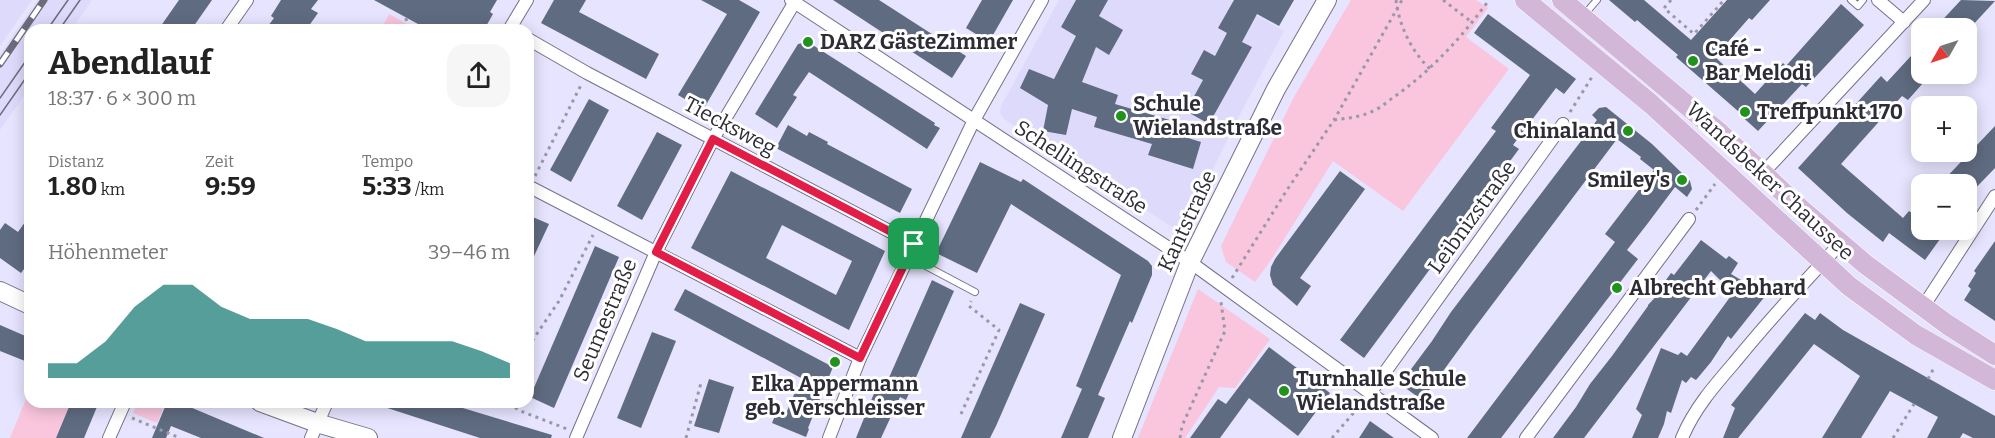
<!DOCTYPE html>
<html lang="de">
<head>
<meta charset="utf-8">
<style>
  :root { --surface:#fff; --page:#f6f6f6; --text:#222; --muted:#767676; --accent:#0f766e }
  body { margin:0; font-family:Bitter,serif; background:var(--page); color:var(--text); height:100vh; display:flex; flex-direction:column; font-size:22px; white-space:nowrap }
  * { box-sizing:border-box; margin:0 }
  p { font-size:20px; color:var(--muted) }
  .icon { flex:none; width:33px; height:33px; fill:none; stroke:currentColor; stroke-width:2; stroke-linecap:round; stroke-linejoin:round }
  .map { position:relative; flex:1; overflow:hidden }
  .details { position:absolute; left:24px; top:24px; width:510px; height:384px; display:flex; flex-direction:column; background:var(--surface); border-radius:18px; box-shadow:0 3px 15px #0003 }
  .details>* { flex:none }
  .needle { width:39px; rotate:231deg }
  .fabs { position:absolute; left:1911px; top:18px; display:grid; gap:12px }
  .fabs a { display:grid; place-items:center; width:66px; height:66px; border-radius:12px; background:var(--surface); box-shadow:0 3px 15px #0003; font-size:30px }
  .pin { position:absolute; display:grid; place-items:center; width:51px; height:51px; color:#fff; margin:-26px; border-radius:12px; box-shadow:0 3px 9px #0006 }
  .round { display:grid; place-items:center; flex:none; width:63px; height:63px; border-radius:18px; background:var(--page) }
  .head { display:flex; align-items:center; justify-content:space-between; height:102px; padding:0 24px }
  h1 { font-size:33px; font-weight:700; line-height:45px }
  .stats { display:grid; grid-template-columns:repeat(3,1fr); gap:9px; height:102px; padding:6px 24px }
  .stats div { display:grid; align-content:center }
  .stats b { font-size:26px; font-weight:700 }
  .stats small { font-size:16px; font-weight:400 }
  .stats p { font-size:16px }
  .chart { height:168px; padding:12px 24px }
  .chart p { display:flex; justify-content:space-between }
  .chart svg { width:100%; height:108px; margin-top:6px; fill:var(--accent); opacity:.7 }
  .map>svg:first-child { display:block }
  .built { fill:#dedafc }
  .green { fill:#f9c6dd }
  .building { fill:#5f6b80; fill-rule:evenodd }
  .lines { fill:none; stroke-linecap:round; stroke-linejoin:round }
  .lane-casing { stroke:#747189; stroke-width:8 }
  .street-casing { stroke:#747189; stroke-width:14 }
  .secondary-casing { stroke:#747189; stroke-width:20 }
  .primary-casing { stroke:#fff; stroke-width:21 }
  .path { stroke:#9998ab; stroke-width:3; stroke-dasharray:3 4.5; stroke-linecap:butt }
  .lane { stroke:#fff; stroke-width:6 }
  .street { stroke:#fff; stroke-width:12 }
  .secondary { stroke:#fff; stroke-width:18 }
  .primary { stroke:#d3b7d9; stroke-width:20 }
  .tram { stroke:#6d6c7c; stroke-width:1.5 }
  .rail-casing { stroke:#6d6c7c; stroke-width:7 }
  .rail { stroke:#fff; stroke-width:4.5; stroke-dasharray:14; stroke-linecap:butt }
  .route-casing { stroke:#fff; stroke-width:12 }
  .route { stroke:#e11d48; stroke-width:8 }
  .poi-dot { fill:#21921c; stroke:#fff; stroke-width:2 }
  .labels { text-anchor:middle; stroke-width:6; stroke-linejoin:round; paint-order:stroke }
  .poi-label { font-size:21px; font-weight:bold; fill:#2e2d37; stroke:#fff; text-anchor:start }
  .street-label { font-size:21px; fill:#2e2d37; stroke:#fff }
</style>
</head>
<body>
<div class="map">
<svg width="1995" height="438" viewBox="0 0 1995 438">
  <rect width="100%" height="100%" fill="#e6e4fe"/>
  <g class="built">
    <path d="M 0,0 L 32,0 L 0,46 Z"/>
    <path d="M 38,0 L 92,0 L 71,30 L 30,30 L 30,87 L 0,130 L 0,54 Z"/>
    <path d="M 1059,0 L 1230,0 L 1284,31 L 1235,124 L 1188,221 L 1182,226 L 1174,228 L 1169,225 L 1004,119 L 1000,113 L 1001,106 Z"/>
  </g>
  <g class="green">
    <path d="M 1351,0 L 1476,0 L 1488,8 L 1466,37 L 1509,69 L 1403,211 L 1333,161 L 1271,260 L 1255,282 L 1226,262 L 1221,246 L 1294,97 Z"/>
    <path d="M 389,14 L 418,30 L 381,30 Z"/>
    <path d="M 1198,289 L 1270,339 L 1235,388 L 1219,387 L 1185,438 L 1138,438 Z"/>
    <path d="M 30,375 L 30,402 L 71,402 L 56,438 L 10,438 L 26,399 L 24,389 Z"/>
    <path d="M 138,402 L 166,402 L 157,423 L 133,413 Z"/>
  </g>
  <g class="building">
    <path d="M 179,0 L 212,0 L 191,30 L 158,30 Z"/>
    <path d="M 281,0 L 318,0 L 311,9 L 318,13 L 306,30 L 265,30 L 274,18 L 271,16 Z"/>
    <path d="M 374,0 L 497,0 L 490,12 L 493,14 L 484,30 L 429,30 Z"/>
    <path d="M 554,0 L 586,0 L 579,12 L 659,54 L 646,79 L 541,23 Z"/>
    <path d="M 701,0 L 739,0 L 760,12 L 703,110 L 678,95 L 727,14 Z"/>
    <path d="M 833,0 L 879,0 L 966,56 L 952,78 Z"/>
    <path d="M 982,0 L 1013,0 L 989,42 L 966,28 Z"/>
    <path d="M 1076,0 L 1108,0 L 1099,16 L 1123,30 L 1109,55 L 1096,47 L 1082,82 L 1118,95 L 1115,104 L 1173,121 L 1169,132 L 1201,142 L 1193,169 L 1148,155 L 1152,144 L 1094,127 L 1097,117 L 1072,109 L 1066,135 L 1043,131 L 1048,105 L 1020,88 L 1029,69 L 1054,79 L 1076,36 L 1061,27 Z"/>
    <path d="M 1234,0 L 1294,0 L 1279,26 L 1257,14 L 1242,42 L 1252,47 L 1209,124 L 1186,111 L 1203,80 L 1191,74 L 1204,50 L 1215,56 L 1227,33 L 1218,28 Z"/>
    <path d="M 1609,0 L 1644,0 L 1691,40 L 1727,0 L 1770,0 L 1752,20 L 1749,18 L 1715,57 L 1755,94 L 1783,63 L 1786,66 L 1841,4 L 1864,25 L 1806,87 L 1802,84 L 1758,131 L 1738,113 L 1739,112 L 1676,57 L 1678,55 L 1637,20 L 1635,22 Z"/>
    <path d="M 1961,0 L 1995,1 L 1970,28 L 1935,28 Z"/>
    <path d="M 1488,14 L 1576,79 L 1564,94 L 1556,88 L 1513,145 L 1519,149 L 1364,358 L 1340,340 L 1496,131 L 1491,128 L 1530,75 L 1474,33 Z"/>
    <path d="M 808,42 L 935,123 L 934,125 L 940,128 L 927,149 L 809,72 L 793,95 L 797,97 L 777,128 L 755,114 L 798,44 Z"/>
    <path d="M 1922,44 L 1922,74 L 1931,74 L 1908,100 L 1902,96 L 1841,164 L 1903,218 L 1909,211 L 1922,221 L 1922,230 L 1940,230 L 1936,236 L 1940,239 L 1925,260 L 1889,233 L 1883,242 L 1847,213 L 1798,168 L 1881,76 L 1887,82 Z"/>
    <path d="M 589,99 L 609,110 L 571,182 L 550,170 Z"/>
    <path d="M 1606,107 L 1652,144 L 1690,181 L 1692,189 L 1687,197 L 1675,187 L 1648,223 L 1627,250 L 1638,259 L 1501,438 L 1467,438 L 1615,242 L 1605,234 L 1654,170 L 1640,159 L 1641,157 L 1617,139 L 1473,330 L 1422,400 L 1400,384 L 1432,341 L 1451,312 L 1597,120 L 1592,115 L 1599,108 Z"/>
    <path d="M 788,125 L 807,136 L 809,132 L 828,142 L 827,144 L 912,189 L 900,213 L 776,148 Z"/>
    <path d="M 1995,126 L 1995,168 L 1966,198 L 1966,184 L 1940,184 Z"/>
    <path d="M 657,132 L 682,145 L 642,220 L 617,206 Z"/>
    <path d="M 980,162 L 1021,182 L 1023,179 L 1148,261 L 1152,266 L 1152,275 L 1132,323 L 1130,321 L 1098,395 L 1105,398 L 1088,438 L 1061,438 L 1082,389 L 1076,386 L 1121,275 L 1011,204 L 977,273 L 936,253 Z"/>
    <path d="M 731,171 L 885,251 L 849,330 L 691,248 ZM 782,225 L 852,261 L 836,295 L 766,258 Z"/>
    <path d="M 1340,171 L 1365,189 L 1300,278 L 1311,286 L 1297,306 L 1273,285 L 1270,275 L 1271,267 L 1275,259 Z"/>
    <path d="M 30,215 L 30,261 L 21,273 L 0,258 L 0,230 L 5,223 L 18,232 Z"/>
    <path d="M 528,215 L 549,224 L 528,269 Z"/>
    <path d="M 1701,240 L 1726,259 L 1729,256 L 1738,263 L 1731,274 L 1766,295 L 1731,339 L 1728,336 L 1711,362 L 1696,380 L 1691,377 L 1686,383 L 1682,380 L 1671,413 L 1667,411 L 1664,424 L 1658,438 L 1632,438 L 1642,415 L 1636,409 L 1661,348 L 1678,355 L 1681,352 L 1687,356 L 1733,293 L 1711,271 L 1584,438 L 1553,438 L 1576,407 L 1590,384 L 1612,356 L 1648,306 L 1648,305 L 1663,289 L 1661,287 L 1671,273 L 1674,275 Z"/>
    <path d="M 1995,241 L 1995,321 L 1964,300 L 1971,289 L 1968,286 L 1976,273 L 1974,271 Z"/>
    <path d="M 595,246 L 619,257 L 554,408 L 530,397 Z"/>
    <path d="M 932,280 L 954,291 L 906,400 L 900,397 L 881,438 L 856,438 L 877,386 L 884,389 Z"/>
    <path d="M 685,289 L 833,367 L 808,428 L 809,429 L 806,437 L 772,423 L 777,411 L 785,416 L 801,378 L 674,310 Z"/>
    <path d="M 1020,303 L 1045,314 L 996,426 L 990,438 L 961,438 Z"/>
    <path d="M 1805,313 L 1815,320 L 1820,313 L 1843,330 L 1995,416 L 1995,438 L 1973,438 L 1963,433 L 1960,438 L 1927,438 L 1938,417 L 1890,391 L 1861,438 L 1822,438 L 1860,376 L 1814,344 L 1738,438 L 1723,438 L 1735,408 L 1731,405 Z"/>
    <path d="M 0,325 L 30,338 L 30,363 L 0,351 Z"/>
    <path d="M 652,332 L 676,341 L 641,428 L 617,418 Z"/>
    <path d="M 1269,347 L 1330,393 L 1298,436 L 1249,398 L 1220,438 L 1190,438 L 1218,399 L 1226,404 Z"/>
    <path d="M 709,379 L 734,387 L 719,433 L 694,426 Z"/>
    <path d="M 71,402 L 99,402 L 84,438 L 56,438 Z"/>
    <path d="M 167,402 L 178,402 L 264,438 L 201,438 L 171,426 L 166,438 L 152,438 Z"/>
    <path d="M 379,402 L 443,402 L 552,435 L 551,438 L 480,438 L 378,405 Z"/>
    <path d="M 1370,421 L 1394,438 L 1359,438 Z"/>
  </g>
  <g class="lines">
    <g class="lane-casing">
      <g id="lane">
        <path d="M 1851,0 L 1858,6 L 1863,0"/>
        <path d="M 1584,15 L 1597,0"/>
        <path d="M 909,257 L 975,292"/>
      </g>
    </g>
    <g class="street-casing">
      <g id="street">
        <path d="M 791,0 L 1190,262 L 1432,438"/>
        <path d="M 1878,0 L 1904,22"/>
        <path d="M 226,30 L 247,0"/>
        <path d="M 509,30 L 527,0"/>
        <path d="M 528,39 L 587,73 L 914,244"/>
        <path d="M 1763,173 L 1924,0"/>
        <path d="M 528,186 L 860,358"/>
        <path d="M 1923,307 L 1995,196"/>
        <path d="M 1370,393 L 1563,124"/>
        <path d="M 109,438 L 125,402"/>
        <path d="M 311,438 L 327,402"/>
        <path d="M 576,438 L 656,252 L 713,139 L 796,0"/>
        <path d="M 829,438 L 860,358 L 974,120 L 1042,0"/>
        <path d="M 1526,438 L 1689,219"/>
        <path d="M 1682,438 C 1694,409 1714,386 1734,363 C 1768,321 1804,282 1841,243"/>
      </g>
    </g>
    <g class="secondary-casing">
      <g id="secondary">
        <path d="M 0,291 L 30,305"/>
        <path d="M 260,402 L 317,423 L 368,438"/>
        <path d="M 1122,438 L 1190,262 L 1276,89 L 1327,0"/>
      </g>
    </g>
    <g class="primary-casing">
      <g id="primary">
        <path d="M 1525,0 L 1651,104 L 1849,286 L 1916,335 L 1995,380"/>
        <path d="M 1562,0 L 1721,134 L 1801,209 L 1865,264 L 1948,325 L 1995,355"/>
      </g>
    </g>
    <g class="path">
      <path d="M 1396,0 C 1399,26 1412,52 1430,69"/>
      <path d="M 1443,0 L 1473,23"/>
      <path d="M 1671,0 L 1664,8 L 1694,34 L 1724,0"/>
      <path d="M 406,18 L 408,30"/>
      <path d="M 1570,112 L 1592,77"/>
      <path d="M 1334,120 C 1348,118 1362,117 1375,110 C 1382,107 1388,101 1394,97 C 1432,70 1462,37 1489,0"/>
      <path d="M 535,176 L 581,85"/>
      <path d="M 1696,210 L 1715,184"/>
      <path d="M 1232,278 L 1287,190 L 1334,120 L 1402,0"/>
      <path d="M 528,347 L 559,301 L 593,235"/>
      <path d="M 1928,379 L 1935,366"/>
      <path d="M 510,402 L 518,410 L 567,429"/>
      <path d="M 961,414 L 999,330 L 969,306 L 971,301"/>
      <path d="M 132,418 L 180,438"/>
      <path d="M 686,438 L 701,383"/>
      <path d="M 1180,438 L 1182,426 L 1225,331 L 1221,302"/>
      <path d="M 1332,438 L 1362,403"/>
      <path d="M 1893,438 L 1914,404"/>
    </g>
    <use href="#lane" class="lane"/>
    <use href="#street" class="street"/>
    <use href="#secondary" class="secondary"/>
    <use href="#primary" class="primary"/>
    <g class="tram">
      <path d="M 47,30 L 68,0"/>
      <path d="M 59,30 L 80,0"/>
      <path d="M 0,98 L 30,55"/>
      <path d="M 0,115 L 30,72"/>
    </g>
    <g class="rail-casing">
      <path id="rail" d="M 0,64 L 44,0"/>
    </g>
    <use href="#rail" class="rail"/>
  </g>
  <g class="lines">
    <g class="route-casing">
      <path id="route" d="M 713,139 L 914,244 L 860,358 L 656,252 Z"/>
    </g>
    <use href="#route" class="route"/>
  </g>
  <g class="poi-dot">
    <circle cx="808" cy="42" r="6"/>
    <circle cx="1693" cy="61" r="6"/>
    <circle cx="1745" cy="112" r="6"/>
    <circle cx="1121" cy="116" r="6"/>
    <circle cx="1628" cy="131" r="6"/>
    <circle cx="1682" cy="180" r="6"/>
    <circle cx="1617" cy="288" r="6"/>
    <circle cx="835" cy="362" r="6"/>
    <circle cx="1284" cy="391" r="6"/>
  </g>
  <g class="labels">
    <g class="poi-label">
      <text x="820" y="49">DARZ GästeZimmer</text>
      <text x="1705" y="56">Café -<tspan x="1705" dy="24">Bar Melodi</tspan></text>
      <text x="1133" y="111">Schule<tspan x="1133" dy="24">Wielandstraße</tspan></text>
      <text x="1757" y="119">Treffpunkt 170</text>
      <text x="1616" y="138" text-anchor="end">Chinaland</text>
      <text x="1670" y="187" text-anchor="end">Smiley's</text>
      <text x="1629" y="295">Albrecht Gebhard</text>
      <text x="1296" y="386">Turnhalle Schule<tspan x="1296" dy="24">Wielandstraße</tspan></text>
      <text x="835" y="391" text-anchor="middle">Elka Appermann<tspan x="835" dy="24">geb. Verschleisser</tspan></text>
    </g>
    <g class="street-label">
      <text transform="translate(730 126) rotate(28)" y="7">Tiecksweg</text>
      <text transform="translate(1081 167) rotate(33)" y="7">Schellingstraße</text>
      <text transform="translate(1770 181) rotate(43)" y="7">Wandsbeker Chaussee</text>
      <text transform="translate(1472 217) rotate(-54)" y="7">Leibnizstraße</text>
      <text transform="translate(1187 221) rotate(-65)" y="7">Kantstraße</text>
      <text transform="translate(605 320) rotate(-67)" y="7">Seumestraße</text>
    </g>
  </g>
</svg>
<div class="fabs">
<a><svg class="needle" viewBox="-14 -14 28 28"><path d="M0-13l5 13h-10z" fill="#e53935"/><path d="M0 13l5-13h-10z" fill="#767676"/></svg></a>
<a>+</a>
<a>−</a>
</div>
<div class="pin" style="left:914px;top:244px;background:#1e9e55"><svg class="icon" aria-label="arrive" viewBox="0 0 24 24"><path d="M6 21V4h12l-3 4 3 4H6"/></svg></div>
<section class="details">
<div class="head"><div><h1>Abendlauf</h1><p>18:37 · 6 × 300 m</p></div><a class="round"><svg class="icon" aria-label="share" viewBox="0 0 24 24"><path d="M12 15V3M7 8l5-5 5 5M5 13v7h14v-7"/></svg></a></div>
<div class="stats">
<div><p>Distanz</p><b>1.80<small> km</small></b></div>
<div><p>Zeit</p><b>9:59</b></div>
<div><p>Tempo</p><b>5:33<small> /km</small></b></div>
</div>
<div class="chart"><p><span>Höhenmeter</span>39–46 m</p>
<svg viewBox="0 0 160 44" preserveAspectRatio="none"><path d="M0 44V38L10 38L20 29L30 15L40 6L50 6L60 15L70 20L80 20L90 20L100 24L110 29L120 29L130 29L140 29L150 33L160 38V44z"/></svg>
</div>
</section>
</div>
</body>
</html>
